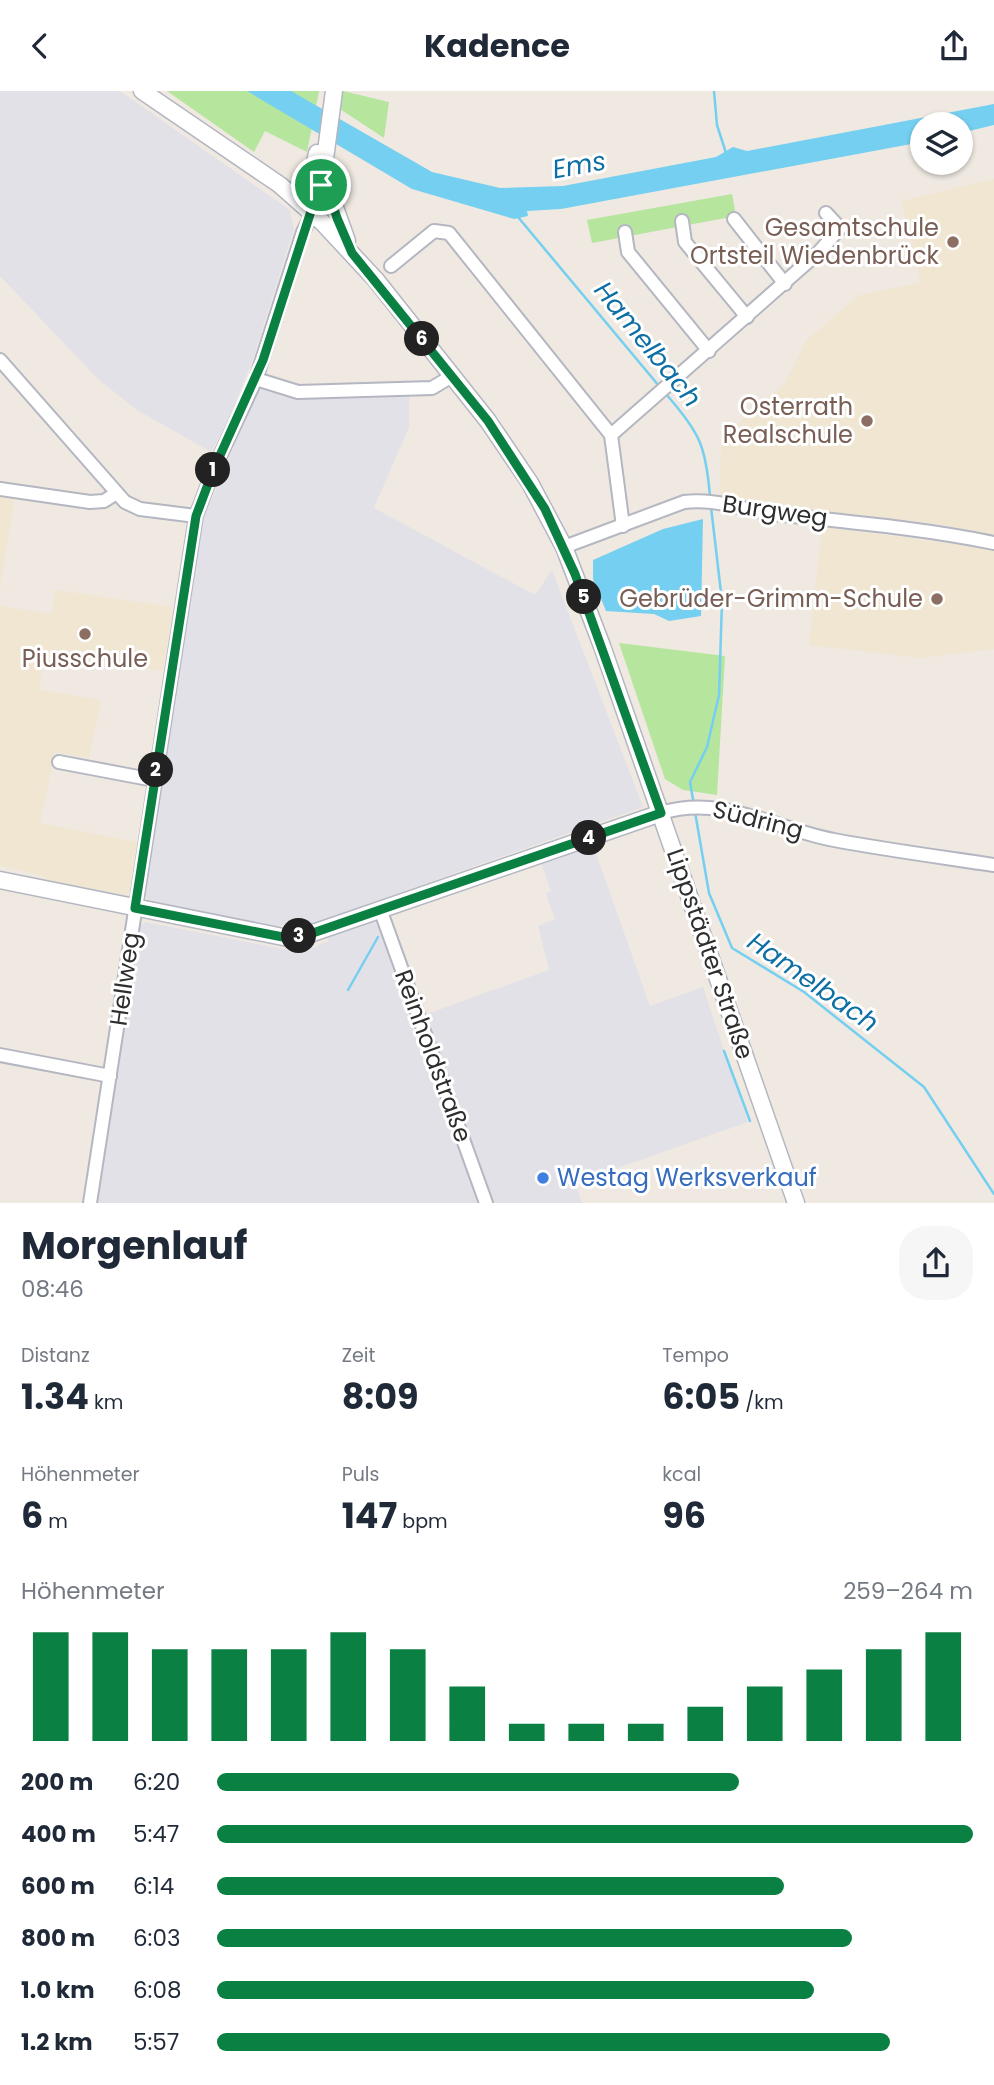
<!DOCTYPE html>
<html lang="de">
<head>
<meta charset="utf-8">
<style>
  :root { --surface:#fff; --page:#f6f6f7; --text:#1f2937; --muted:#747a83; --accent:#0b8043 }
  body { margin:0; font-family:Poppins,sans-serif; background:var(--page); color:var(--text); height:100vh; display:flex; flex-direction:column; font-size:26px; white-space:nowrap }
  * { box-sizing:border-box; margin:0 }
  p { font-size:23px; color:var(--muted) }
  .icon { flex:none; width:38px; height:38px; fill:none; stroke:currentColor; stroke-width:2; stroke-linecap:round; stroke-linejoin:round }
  .map { position:relative; height:1112px; overflow:hidden }
  .panel { display:flex; flex-direction:column; background:var(--surface); flex:1 }
  .panel>* { flex:none }
  .tools { position:absolute; left:910px; top:21px; display:grid; gap:14px }
  .tools a { display:grid; place-items:center; width:63px; height:63px; border-radius:50%; background:var(--surface); box-shadow:0 2px 5px #0004; font-size:35px }
  .pin { position:absolute; display:grid; place-items:center; width:60px; height:60px; color:#fff; margin:-30px; border:4px solid #fff; border-radius:50%; box-shadow:0 2px 7px #0007 }
  .km { position:absolute; width:35px; height:35px; margin:-18px; border-radius:50%; background:#222; color:#fff; font-size:19px; line-height:35px; text-align:center }
  .round { display:grid; place-items:center; flex:none; width:74px; height:74px; border-radius:28px; background:var(--page) }
  .summary { display:flex; align-items:center; justify-content:space-between; height:119px; padding:0 21px }
  h1 { font-size:38px; font-weight:700; line-height:52px }
  .figures { display:grid; grid-template-columns:repeat(3,1fr); gap:10px; height:119px; padding:7px 21px }
  .figures div { display:grid; align-content:center }
  .figures b { font-size:35px; font-weight:700 }
  .figures small { font-size:19px; font-weight:400 }
  .figures p { font-size:19px }
  .chart { height:196px; padding:14px 21px }
  .chart p { display:flex; justify-content:space-between }
  .chart svg { width:100%; height:126px; margin-top:7px; stroke:var(--accent); stroke-width:6 }
  ul { padding:0 21px; list-style:none; font-size:23px }
  li { display:grid; grid-template-columns:112px 84px 1fr; align-items:center; height:52px }
  li i { height:18px; border-radius:9px; background:var(--accent) }
  header { display:flex; justify-content:space-between; align-items:center; height:91px; padding:0 21px; background:var(--surface); font-size:32px; font-weight:700 }
  .map>svg:first-child { display:block }
  .industrial { fill:#e3e1e8 }
  .education { fill:#f0e6d1 }
  .green { fill:#b6e59e }
  .water { fill:#75cff0 }
  .lines { fill:none; stroke-linecap:round; stroke-linejoin:round }
  .stream { stroke:#75cff0; stroke-width:2.5 }
  .street-casing { stroke:#b4b7c1; stroke-width:16 }
  .secondary-casing { stroke:#b4b7c1; stroke-width:19 }
  .street { stroke:#fff; stroke-width:12 }
  .secondary { stroke:#fff; stroke-width:16 }
  .route-casing { stroke:#fff; stroke-width:14 }
  .route { stroke:#0b8043; stroke-width:9 }
  .education-dot { fill:#8d6e63; stroke:#fff; stroke-width:2.5 }
  .shop-dot { fill:#3f7fe0; stroke:#fff; stroke-width:2.5 }
  .labels { text-anchor:middle; stroke-width:6; stroke-linejoin:round; paint-order:stroke }
  .education-label { font-size:24px; fill:#785e54; stroke:#fff; text-anchor:end }
  .street-label { font-size:24px; fill:#2e2e2e; stroke:#fff }
  .shop-label { font-size:24px; fill:#366cbe; stroke:#fff; text-anchor:start }
  .water-label { font-size:26px; font-style:italic; fill:#0d6fa3; stroke:#fff }
</style>
</head>
<body>
<header><svg class="icon" aria-label="back" viewBox="0 0 24 24"><path d="M15 5l-7 7 7 7"/></svg>Kadence<svg class="icon" aria-label="share" viewBox="0 0 24 24"><path d="M12 15V3M7 8l5-5 5 5M5 13v7h14v-7"/></svg></header>
<div class="map">
<svg width="994" height="1112" viewBox="0 0 994 1112">
  <rect width="100%" height="100%" fill="#efe9e1"/>
  <g class="industrial">
    <path d="M 0,0 L 120,0 L 290,119 L 294,138 L 254,265 L 228,331 L 211,361 L 137,319 L 98,288 L 0,185 Z"/>
    <path d="M 266,295 L 409,303 L 409,336 L 374,417 L 535,504 L 552,479 L 643,716 L 311,833 L 274,835 L 149,811 L 144,803 L 201,433 L 258,298 Z"/>
    <path d="M 593,754 L 650,915 L 703,896 L 748,1031 L 575,1092 L 582,1112 L 490,1112 L 424,924 L 549,879 L 538,835 L 555,828 L 546,803 L 551,800 L 541,772 Z"/>
    <path d="M 372,830 L 380,835 L 481,1112 L 98,1112 L 140,835 L 146,831 L 288,859 L 314,856 L 329,850 L 328,846 Z"/>
  </g>
  <g class="education">
    <path d="M 994,88 L 994,444 L 939,433 L 733,410 L 720,403 L 721,347 L 785,292 L 807,249 L 859,204 L 921,192 L 901,110 Z"/>
    <path d="M 0,403 L 15,405 L 0,497 Z"/>
    <path d="M 822,436 L 994,458 L 994,558 L 920,567 L 809,554 Z"/>
    <path d="M 55,499 L 173,516 L 163,580 L 44,564 L 39,599 L 101,609 L 89,667 L 55,661 L 40,732 L 137,751 L 129,801 L 124,804 L 50,790 L 38,783 L 0,775 L 0,515 L 52,523 Z"/>
  </g>
  <g class="green">
    <path d="M 167,0 L 319,0 L 307,61 L 265,40 L 254,61 Z"/>
    <path d="M 343,0 L 389,11 L 384,47 L 340,18 Z"/>
    <path d="M 732,103 L 736,125 L 592,152 L 587,129 Z"/>
    <path d="M 619,552 L 725,565 L 717,704 L 683,699 L 665,688 Z"/>
  </g>
  <g class="water">
    <path d="M 247,0 L 291,0 L 432,81 L 500,97 L 563,95 L 716,66 L 733,56 L 747,60 L 994,13 L 994,34 L 961,42 L 961,33 L 922,33 L 922,51 L 561,118 L 527,120 L 528,125 L 514,128 L 412,98 Z"/>
    <path d="M 703,428 L 701,525 L 669,530 L 654,523 L 606,520 L 593,488 L 593,469 L 663,438 Z"/>
  </g>
  <g class="lines">
    <g class="stream">
      <path d="M 714,0 L 717,34 L 726,62"/>
      <path d="M 518,126 L 659,295"/>
      <path d="M 666,303 C 700,342 706,355 710,406"/>
      <path d="M 694,714 L 690,691 L 707,656 L 719,604 L 722,510 L 711,416"/>
      <path d="M 695,721 L 709,802 L 732,857 L 804,901 L 924,996 L 994,1103"/>
      <path d="M 348,899 L 378,846"/>
      <path d="M 724,960 L 750,1030"/>
    </g>
    <g class="street-casing">
      <g id="street">
        <path d="M 734,128 L 785,193"/>
        <path d="M 682,130 L 685,151 L 747,226"/>
        <path d="M 625,141 L 628,161 L 709,260"/>
        <path d="M 391,175 L 434,140 L 449,142 L 611,344 L 623,435"/>
        <path d="M 0,269 L 125,411 L 140,418 L 196,425"/>
        <path d="M 256,288 L 298,301 L 432,297 L 452,285"/>
        <path d="M 611,344 L 819,161 L 840,137 L 826,122"/>
        <path d="M 0,398 L 90,411 L 104,410 L 115,403"/>
        <path d="M 564,456 L 684,411 C 715,407 743,419 774,423 C 848,431 921,437 994,452"/>
        <path d="M 59,671 L 154,689"/>
        <path d="M 661,722 C 722,703 775,738 834,749 C 887,759 941,766 994,774"/>
        <path d="M 380,818 L 486,1112"/>
        <path d="M 0,964 L 110,985"/>
        <path d="M 90,1112 L 196,425 L 213,380 L 256,288 L 303,141 L 313,121"/>
      </g>
    </g>
    <g class="secondary-casing">
      <g id="secondary">
        <path d="M 142,0 L 280,94 L 322,131 L 376,189 L 488,330 L 530,392 L 564,456 L 602,555 L 796,1112"/>
        <path d="M 324,86 L 347,150"/>
        <path d="M 305,115 L 317,62"/>
        <path d="M 313,121 L 323,83 L 334,0"/>
        <path d="M 0,789 L 288,847 L 307,844 L 661,722"/>
      </g>
    </g>
    <use href="#street" class="street"/>
    <use href="#secondary" class="secondary"/>
  </g>
  <g class="lines">
    <g class="route-casing">
      <path id="route" d="M 323,83 L 337,127 L 352,162 L 488,330 L 545,418 L 575,483 L 661,722 L 307,844 L 288,847 L 135,817 L 196,425 L 213,380 L 263,269 Z"/>
    </g>
    <use href="#route" class="route"/>
  </g>
  <g class="education-dot">
    <circle cx="953" cy="151" r="7"/>
    <circle cx="867" cy="330" r="7"/>
    <circle cx="937" cy="508" r="7"/>
    <circle cx="85" cy="543" r="7"/>
  </g>
  <circle class="shop-dot" cx="543" cy="1087" r="7"/>
  <g class="labels">
    <g class="education-label">
      <text x="939" y="145">Gesamtschule<tspan x="939" dy="28">Ortsteil Wiedenbrück</tspan></text>
      <text x="853" y="324">Osterrath<tspan x="853" dy="28">Realschule</tspan></text>
      <text x="923" y="516">Gebrüder-Grimm-Schule</text>
      <text x="85" y="576" text-anchor="middle">Piusschule</text>
    </g>
    <g class="street-label">
      <text transform="translate(775 420) rotate(8)" y="8">Burgweg</text>
      <text transform="translate(758 729) rotate(14)" y="8">Südring</text>
      <text transform="translate(710 863) rotate(71)" y="8">Lippstädter Straße</text>
      <text transform="translate(125 888) rotate(-82)" y="8">Hellweg</text>
      <text transform="translate(433 965) rotate(70)" y="8">Reinholdstraße</text>
    </g>
    <g class="shop-label">
      <text x="557" y="1095">Westag Werksverkauf</text>
    </g>
    <g class="water-label">
      <text transform="translate(579 74) rotate(-10)" y="9">Ems</text>
      <text transform="translate(648 253) rotate(51)" y="9">Hamelbach</text>
      <text transform="translate(813 891) rotate(35)" y="9">Hamelbach</text>
    </g>
  </g>
</svg>
<div class="tools">
<a><svg class="icon" aria-label="layers" viewBox="0 0 24 24"><path d="M12 4l9 5-9 5-9-5zM3 14l9 5 9-5"/></svg></a>
</div>
<div class="pin" style="left:321px;top:94px;background:#1e9e55"><svg class="icon" aria-label="arrive" viewBox="0 0 24 24"><path d="M6 21V4h12l-3 4 3 4H6"/></svg></div>
<b class="km" style="left:213px;top:379px">1</b>
<b class="km" style="left:156px;top:679px">2</b>
<b class="km" style="left:299px;top:845px">3</b>
<b class="km" style="left:589px;top:747px">4</b>
<b class="km" style="left:584px;top:506px">5</b>
<b class="km" style="left:422px;top:248px">6</b>
</div>
<section class="panel">
<div class="summary"><div><h1>Morgenlauf</h1><p>08:46</p></div><a class="round"><svg class="icon" aria-label="share" viewBox="0 0 24 24"><path d="M12 15V3M7 8l5-5 5 5M5 13v7h14v-7"/></svg></a></div>
<div class="figures">
<div><p>Distanz</p><b>1.34<small> km</small></b></div>
<div><p>Zeit</p><b>8:09</b></div>
<div><p>Tempo</p><b>6:05<small> /km</small></b></div>
</div>
<div class="figures">
<div><p>Höhenmeter</p><b>6<small> m</small></b></div>
<div><p>Puls</p><b>147<small> bpm</small></b></div>
<div><p>kcal</p><b>96</b></div>
</div>
<div class="chart"><p><span>Höhenmeter</span>259–264 m</p>
<svg viewBox="0 0 160 44" preserveAspectRatio="none"><path d="M5 44V6M15 44V6M25 44V12M35 44V12M45 44V12M55 44V6M65 44V12M75 44V25M85 44V38M95 44V38M105 44V38M115 44V32M125 44V25M135 44V19M145 44V12M155 44V6"/></svg>
</div>
<ul>
<li><b>200 m</b>6:20<i style="width:69%"></i></li>
<li><b>400 m</b>5:47<i style="width:100%"></i></li>
<li><b>600 m</b>6:14<i style="width:75%"></i></li>
<li><b>800 m</b>6:03<i style="width:84%"></i></li>
<li><b>1.0 km</b>6:08<i style="width:79%"></i></li>
<li><b>1.2 km</b>5:57<i style="width:89%"></i></li>
</ul>
</section>
</body>
</html>
